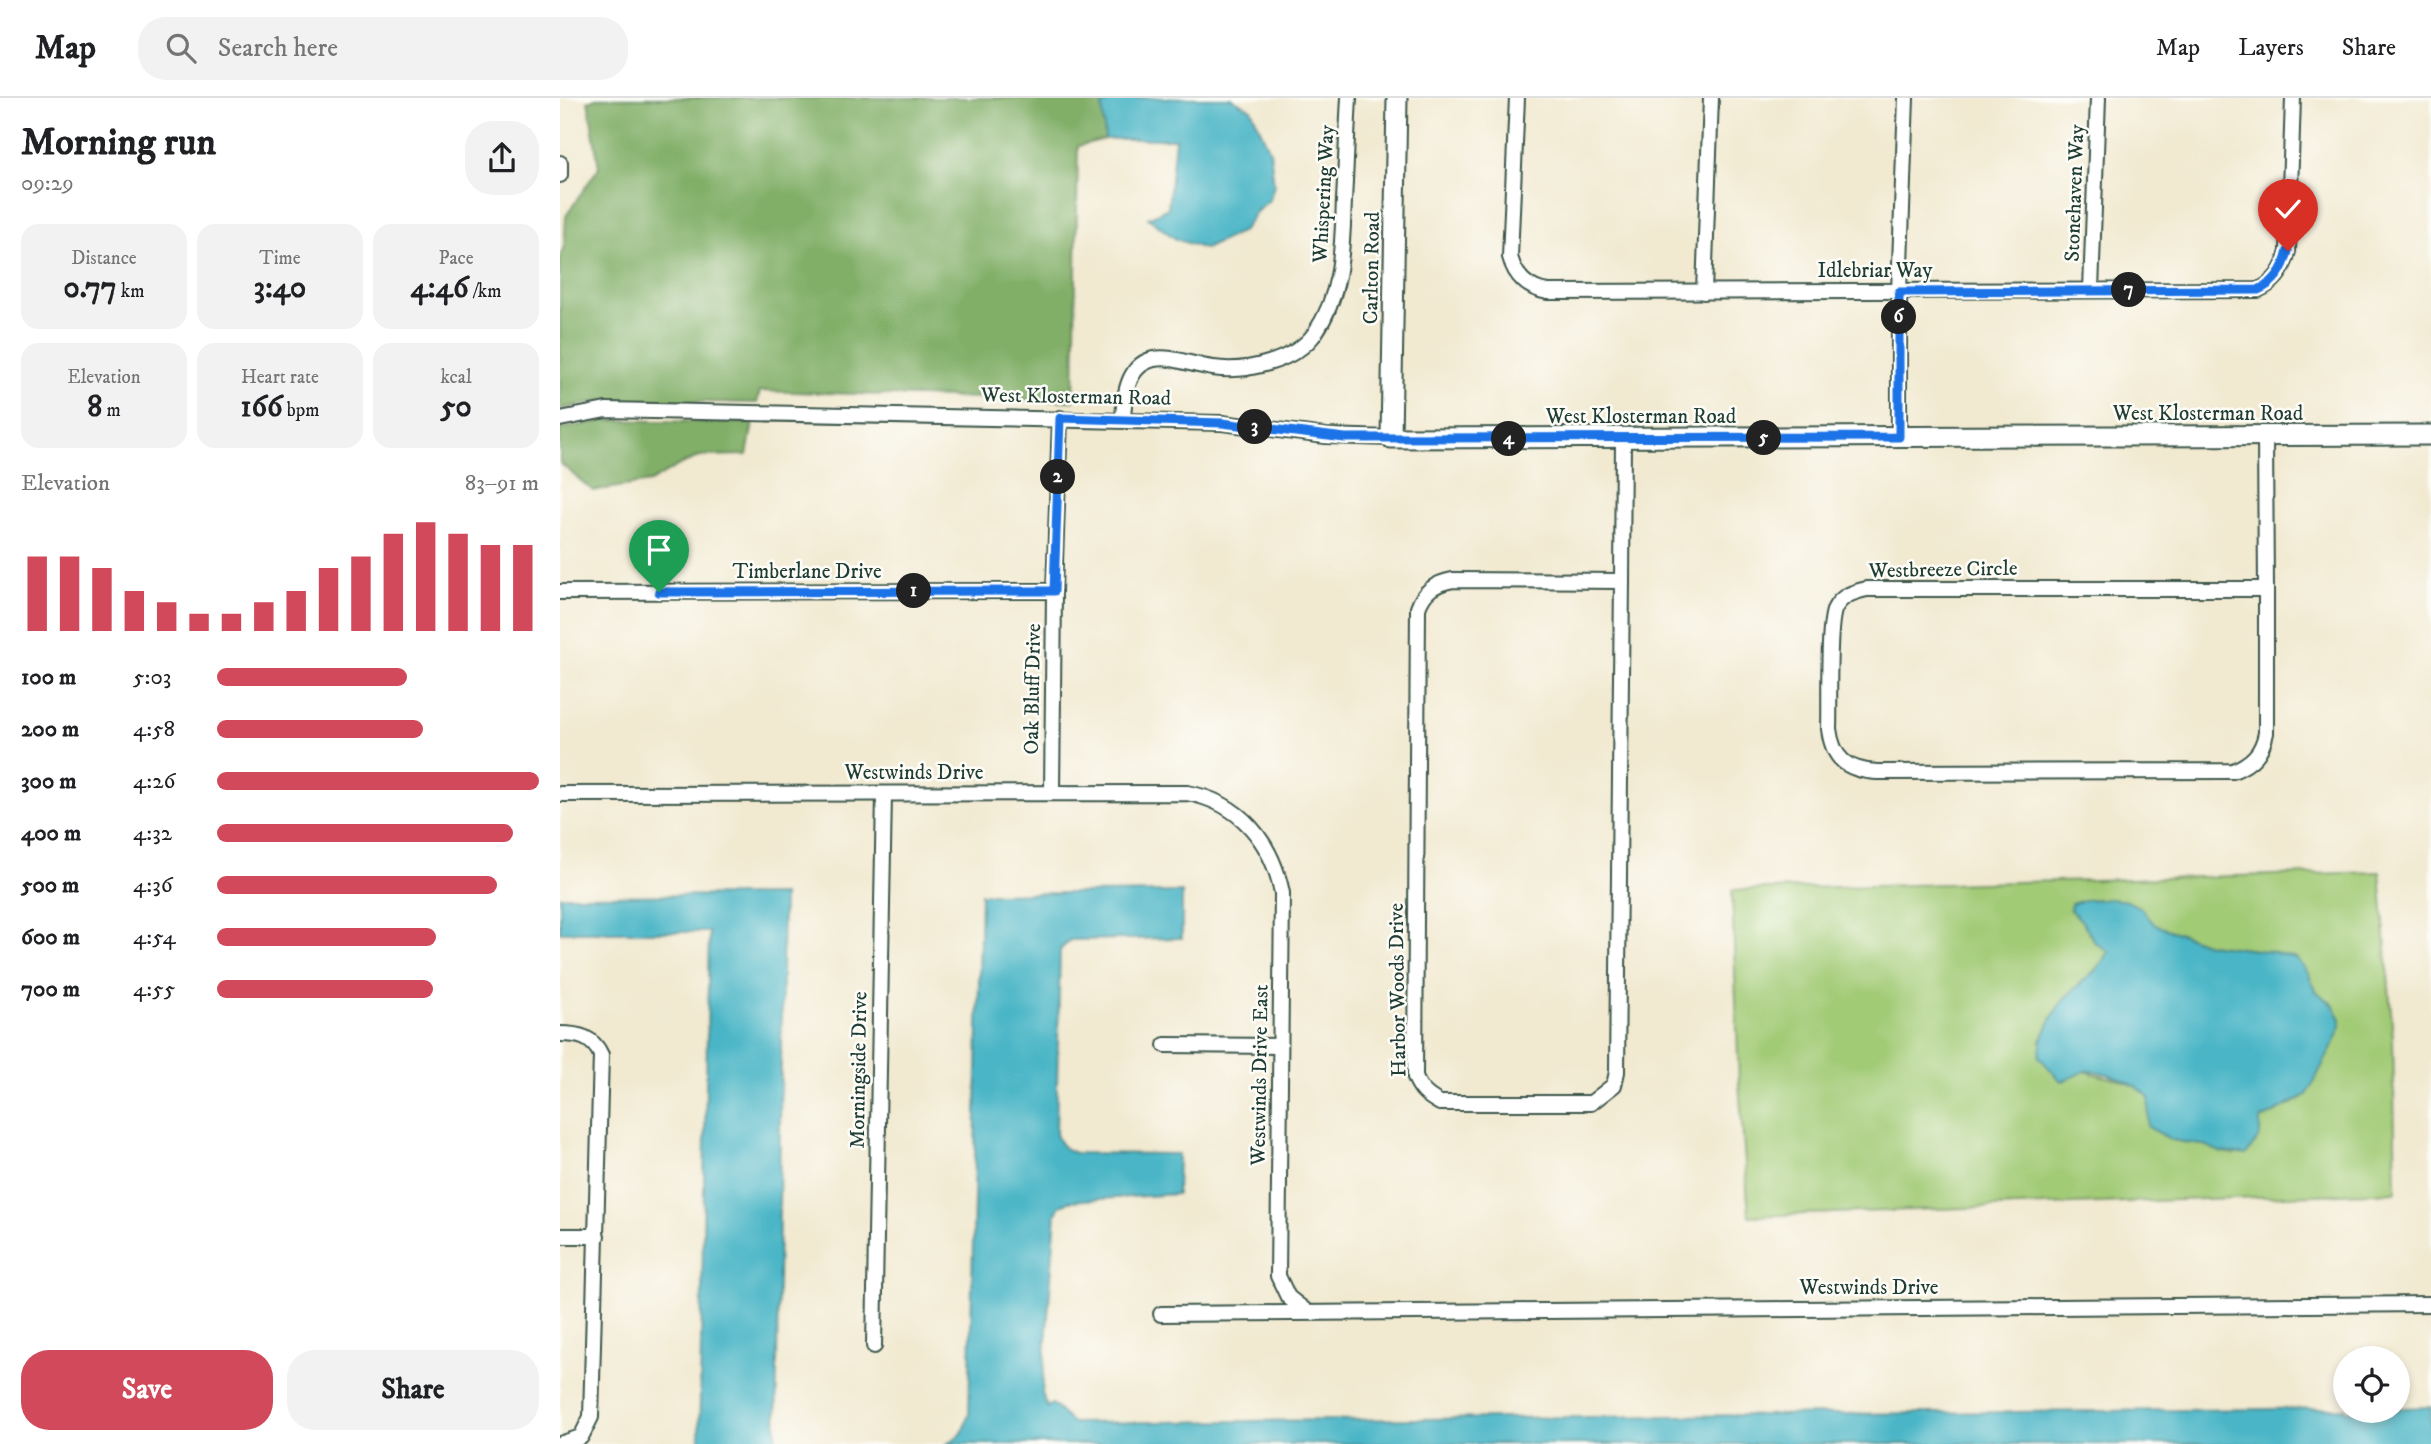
<!DOCTYPE html>
<html lang="en">
<head>
<meta charset="utf-8">
<style>
  :root { --surface:#fff; --page:#f2f2f2; --text:#202124; --muted:#757577; --line:#e0e0e0; --accent:#d1495b }
  body { margin:0; font-family:"IM FELL DW Pica",serif; background:var(--page); color:var(--text); height:100vh; display:flex; flex-direction:column; font-size:26px; white-space:nowrap }
  * { box-sizing:border-box; margin:0 }
  p { font-size:23px; color:var(--muted) }
  .icon { flex:none; width:38px; height:38px; fill:none; stroke:currentColor; stroke-width:2; stroke-linecap:round; stroke-linejoin:round }
  .map { position:relative; flex:1; overflow:hidden }
  .details { display:flex; flex-direction:column; background:var(--surface); width:560px }
  .details>* { flex:none }
  .fabs { position:absolute; left:1773px; top:1248px; display:grid; gap:14px }
  .fabs a { display:grid; place-items:center; width:77px; height:77px; border-radius:50%; background:var(--surface); box-shadow:0 4px 10px #0003; font-size:35px }
  .pin { position:absolute; display:grid; place-items:center; width:60px; height:60px; color:#fff; margin:-72px -30px; border-radius:50% 50% 50% 0; rotate:-45deg; box-shadow:0 0 7px #0007 }
  .pin .icon { rotate:45deg }
  .km { position:absolute; width:35px; height:35px; margin:-18px; border-radius:50%; background:#222; color:#fff; font-size:19px; line-height:35px; text-align:center }
  .round { display:grid; place-items:center; flex:none; width:74px; height:74px; border-radius:28px; background:var(--page) }
  .overview { display:flex; align-items:center; justify-content:space-between; height:119px; padding:0 21px }
  h1 { font-size:38px; font-weight:700; line-height:52px }
  .figures { display:grid; grid-template-columns:repeat(3,1fr); gap:10px; height:119px; padding:7px 21px }
  .figures div { display:grid; align-content:center; border-radius:18px; background:var(--page); text-align:center }
  .figures b { font-size:30px; font-weight:700 }
  .figures small { font-size:19px; font-weight:400 }
  .figures p { font-size:19px }
  .chart { height:196px; padding:14px 21px }
  .chart p { display:flex; justify-content:space-between }
  .chart svg { width:100%; height:126px; margin-top:7px; stroke:var(--accent); stroke-width:6 }
  .primary-button { display:flex; gap:14px; margin-top:auto; padding:14px 21px }
  .primary-button a { flex:1; height:80px; border-radius:28px; background:var(--accent); color:#fff; font-size:28px; font-weight:700; line-height:80px; text-align:center }
  .primary-button a+a { background:var(--page); color:var(--text) }
  ul { padding:0 21px; list-style:none; font-size:23px }
  li { display:grid; grid-template-columns:112px 84px 1fr; align-items:center; height:52px }
  li i { height:18px; border-radius:9px; background:var(--accent) }
  header { display:flex; align-items:center; gap:42px; box-sizing:border-box; height:98px; padding:0 35px; background:var(--surface); border-bottom:2px solid var(--line) }
  header strong { font-size:33px }
  nav { display:flex; gap:38px; margin-inline-start:auto; font-size:24px }
  .search { width:490px; height:63px; background:var(--page); display:flex; align-items:center; gap:18px; box-sizing:border-box; padding:0 24px; border-radius:28px; color:var(--muted); font-size:26px }
  main { display:flex; flex:1; min-height:0 }
  .map>svg:first-child { display:block }
  .green { fill:#a2cb76; stroke:#608455; stroke-width:2; fill-rule:evenodd }
  .forest { fill:#81af67; stroke:#50764e; stroke-width:2 }
  .water { fill:#4ab5c6; stroke:#34797d; stroke-width:2 }
  .lines { fill:none; stroke-linecap:round; stroke-linejoin:round }
  .street-casing { stroke:#3e574b; stroke-width:18 }
  .secondary-casing { stroke:#3e574b; stroke-width:23 }
  .street { stroke:#fff; stroke-width:14 }
  .secondary { stroke:#fff; stroke-width:19 }
  .route-casing { stroke:#fff; stroke-width:14 }
  .route { stroke:#1a73e8; stroke-width:9 }
  .labels { text-anchor:middle; stroke-width:5; stroke-linejoin:round; paint-order:stroke }
  .street-label { font-size:21px; fill:#1f3d34; stroke:#fdfcf7 }
</style>
</head>
<body>
<header>
<strong>Map</strong>
<div class="search"><svg class="icon" aria-label="search" viewBox="0 0 24 24"><circle cx="10" cy="10" r="6"/><path d="M15 15l6 6"/></svg>Search here</div>
<nav><a>Map</a><a>Layers</a><a>Share</a></nav>
</header>
<main>
<section class="details">
<div class="overview"><div><h1>Morning run</h1><p>09:29</p></div><a class="round"><svg class="icon" aria-label="share" viewBox="0 0 24 24"><path d="M12 15V3M7 8l5-5 5 5M5 13v7h14v-7"/></svg></a></div>
<div class="figures">
<div><p>Distance</p><b>0.77<small> km</small></b></div>
<div><p>Time</p><b>3:40</b></div>
<div><p>Pace</p><b>4:46<small> /km</small></b></div>
</div>
<div class="figures">
<div><p>Elevation</p><b>8<small> m</small></b></div>
<div><p>Heart rate</p><b>166<small> bpm</small></b></div>
<div><p>kcal</p><b>50</b></div>
</div>
<div class="chart"><p><span>Elevation</span>83–91 m</p>
<svg viewBox="0 0 160 44" preserveAspectRatio="none"><path d="M5 44V18M15 44V18M25 44V22M35 44V30M45 44V34M55 44V38M65 44V38M75 44V34M85 44V30M95 44V22M105 44V18M115 44V10M125 44V6M135 44V10M145 44V14M155 44V14"/></svg>
</div>
<ul>
<li><b>100 m</b>5:03<i style="width:59%"></i></li>
<li><b>200 m</b>4:58<i style="width:64%"></i></li>
<li><b>300 m</b>4:26<i style="width:100%"></i></li>
<li><b>400 m</b>4:32<i style="width:92%"></i></li>
<li><b>500 m</b>4:36<i style="width:87%"></i></li>
<li><b>600 m</b>4:54<i style="width:68%"></i></li>
<li><b>700 m</b>4:55<i style="width:67%"></i></li>
</ul>
<div class="primary-button"><a>Save</a><a>Share</a></div>
</section>
<div class="map">
<svg width="1871" height="1346" viewBox="0 0 1871 1346">
  <rect width="100%" height="100%" fill="#fdfcf7"/>
  <filter id="ink" filterUnits="userSpaceOnUse"><feTurbulence type="fractalNoise" baseFrequency=".0143" numOctaves="2"/><feDisplacementMap in="SourceGraphic" scale="14" xChannelSelector="R" yChannelSelector="G"/><feConvolveMatrix kernelMatrix="1 2 1 2 8 2 1 2 1" color-interpolation-filters="sRGB"/></filter>
  <filter id="wash" filterUnits="userSpaceOnUse"><feTurbulence type="fractalNoise" baseFrequency=".00686" numOctaves="4" result="noise"/><feDisplacementMap in="SourceGraphic" scale="28" xChannelSelector="R" yChannelSelector="G"/><feGaussianBlur stdDeviation="1.57" result="paint"/><feColorMatrix in="noise" values="0 0 0 0 0 0 0 0 0 0 0 0 0 0 0 0 0 1.4 0 .05"/><feComposite in="paint" operator="in"/></filter>
  <g filter="url(#wash)">
    <rect width="100%" height="100%" fill="#f1e9d0"/>
    <path class="green" d="M 1820,774 L 1833,940 L 1836,1094 L 1189,1118 L 1179,985 L 1172,792 ZM 1535,801 C 1554,801 1583,810 1594,827 L 1648,846 L 1712,854 L 1749,877 L 1756,893 L 1773,907 L 1781,921 L 1741,1001 L 1700,1022 L 1700,1038 L 1674,1057 L 1660,1054 L 1647,1048 L 1612,1042 L 1588,1029 L 1589,998 C 1571,981 1550,981 1528,974 C 1511,968 1495,953 1480,944 C 1487,932 1491,919 1499,908 C 1514,887 1535,878 1549,854 L 1535,844 L 1521,822 L 1510,812 Z"/>
    <g class="forest">
      <path d="M 36,0 L 554,0 L 542,8 L 545,41 L 518,48 L 514,303 L 200,293 L 197,305 L 47,302 L 0,311 L 0,159 L 4,148 L 6,118 L 39,69 L 28,3 Z"/>
      <path d="M 47,322 L 193,325 L 187,357 L 141,358 L 121,366 L 90,384 L 33,393 L 0,365 L 0,331 Z"/>
    </g>
    <g class="water">
      <path d="M 554,0 L 671,0 L 691,11 L 710,53 L 714,87 L 710,101 L 695,115 L 683,133 L 645,151 L 616,141 L 588,120 L 608,110 L 615,41 L 545,41 L 542,8 Z"/>
      <path d="M 622,794 L 622,840 L 510,842 L 500,852 L 496,1036 C 500,1047 505,1052 516,1055 L 618,1056 L 617,1096 L 509,1103 L 499,1109 L 496,1116 L 482,1296 L 487,1309 L 492,1306 L 512,1325 L 1785,1310 L 1785,1312 L 1838,1312 L 1838,1310 L 1871,1309 L 1871,1346 L 387,1346 L 402,1335 L 409,1316 L 421,796 Z"/>
      <path d="M 223,797 L 216,1346 L 139,1346 L 149,834 L 0,834 L 0,798 Z"/>
      <path d="M 1552,801 L 1567,803 L 1581,810 L 1595,827 L 1648,846 L 1712,854 L 1736,860 L 1749,877 L 1756,893 L 1773,907 L 1781,921 L 1781,928 L 1771,951 L 1747,997 L 1700,1022 L 1700,1038 L 1686,1057 L 1660,1054 L 1647,1048 L 1612,1042 L 1588,1029 L 1589,999 C 1577,986 1545,972 1527,973 C 1518,974 1511,982 1501,983 L 1479,959 C 1481,937 1494,911 1510,895 C 1525,881 1539,872 1549,854 L 1535,844 L 1521,822 L 1510,812 L 1511,806 L 1524,802 Z"/>
    </g>
  </g>
  <g filter="url(#ink)">
    <g class="lines">
      <g class="street-casing">
        <g id="street">
          <path d="M 957,0 L 950,159 C 955,178 968,191 988,194 L 1698,192 C 1715,185 1724,172 1728,153 L 1733,0"/>
          <path d="M 0,65 L 0,77"/>
          <path d="M 1531,192 L 1538,0"/>
          <path d="M 1144,194 L 1151,0"/>
          <path d="M 0,321 L 46,312 L 662,325 L 766,338 L 831,340"/>
          <path d="M 563,322 C 564,291 570,255 611,261 C 625,263 638,268 653,270 C 685,275 736,263 755,235 C 783,194 782,149 784,102 C 786,68 787,34 789,0"/>
          <path d="M 1705,338 L 1706,491"/>
          <path d="M 1339,339 L 1339,194 L 1346,0"/>
          <path d="M 893,482 L 1062,483 L 1057,974 L 1054,987 L 1031,1005 L 880,1005 C 867,998 860,992 855,979 L 858,510 C 864,493 875,485 893,482 Z"/>
          <path d="M 1062,483 L 1063,341"/>
          <path d="M 1307,491 L 1706,491 L 1706,635 C 1702,655 1692,665 1673,673 L 1317,674 C 1287,672 1273,662 1269,631 C 1270,607 1267,527 1275,510 C 1282,497 1294,494 1307,491 Z"/>
          <path d="M 0,494 L 494,493"/>
          <path d="M 492,694 L 494,493 L 500,320"/>
          <path d="M 0,696 L 627,695 C 680,704 712,744 722,795 L 718,1178 L 728,1199 L 747,1214"/>
          <path d="M 0,936 C 19,936 33,939 41,957 L 31,1319 L 21,1339 L 0,1346"/>
          <path d="M 605,947 L 719,948"/>
          <path d="M 0,1138 L 37,1138"/>
          <path d="M 601,1216 L 1871,1206"/>
          <path d="M 314,1248 L 324,696"/>
        </g>
      </g>
      <g class="secondary-casing">
        <path id="secondary" d="M 837,0 L 831,340 L 1871,337"/>
      </g>
      <use href="#street" class="street"/>
      <use href="#secondary" class="secondary"/>
    </g>
  </g>
  <g class="lines" filter="url(#ink)">
    <g class="route-casing">
      <path id="route" d="M 99,494 L 494,493 L 500,320 L 662,325 L 785,340 L 1339,339 L 1339,194 L 1698,192 C 1715,185 1724,171 1728,153"/>
    </g>
    <use href="#route" class="route"/>
  </g>
  <g class="labels">
    <g class="street-label">
      <text transform="translate(1514 95) rotate(-88)" y="7">Stonehaven Way</text>
      <text transform="translate(763 96) rotate(-87)" y="7">Whispering Way</text>
      <text transform="translate(811 170) rotate(-89)" y="7">Carlton Road</text>
      <text x="1315" y="179">Idlebriar Way</text>
      <text transform="translate(516 298) rotate(1)" y="7">West Klosterman Road</text>
      <text x="1648" y="322">West Klosterman Road</text>
      <text x="1081" y="325">West Klosterman Road</text>
      <text transform="translate(1383 471) rotate(-1)" y="7">Westbreeze Circle</text>
      <text x="247" y="480">Timberlane Drive</text>
      <text transform="translate(472 591) rotate(-89)" y="7">Oak Bluff Drive</text>
      <text x="354" y="681">Westwinds Drive</text>
      <text transform="translate(837 892) rotate(-91)" y="7">Harbor Woods Drive</text>
      <text transform="translate(298 972) rotate(-89)" y="7">Morningside Drive</text>
      <text transform="translate(699 977) rotate(-89)" y="7">Westwinds Drive East</text>
      <text x="1309" y="1196">Westwinds Drive</text>
    </g>
  </g>
</svg>
<div class="fabs">
<a><svg class="icon" aria-label="locate" viewBox="0 0 24 24"><circle cx="12" cy="12" r="6"/><path d="M12 2v4M12 18v4M2 12h4M18 12h4"/></svg></a>
</div>
<div class="pin" style="left:99px;top:494px;background:#1e9e55"><svg class="icon" aria-label="arrive" viewBox="0 0 24 24"><path d="M6 21V4h12l-3 4 3 4H6"/></svg></div>
<div class="pin" style="left:1728px;top:153px;background:#d93025"><svg class="icon" aria-label="check" viewBox="0 0 24 24"><path d="M5 12l5 5 9-10"/></svg></div>
<b class="km" style="left:354px;top:493px">1</b>
<b class="km" style="left:498px;top:379px">2</b>
<b class="km" style="left:695px;top:329px">3</b>
<b class="km" style="left:949px;top:341px">4</b>
<b class="km" style="left:1204px;top:340px">5</b>
<b class="km" style="left:1339px;top:219px">6</b>
<b class="km" style="left:1569px;top:192px">7</b>
</div>
</main>
</body>
</html>
